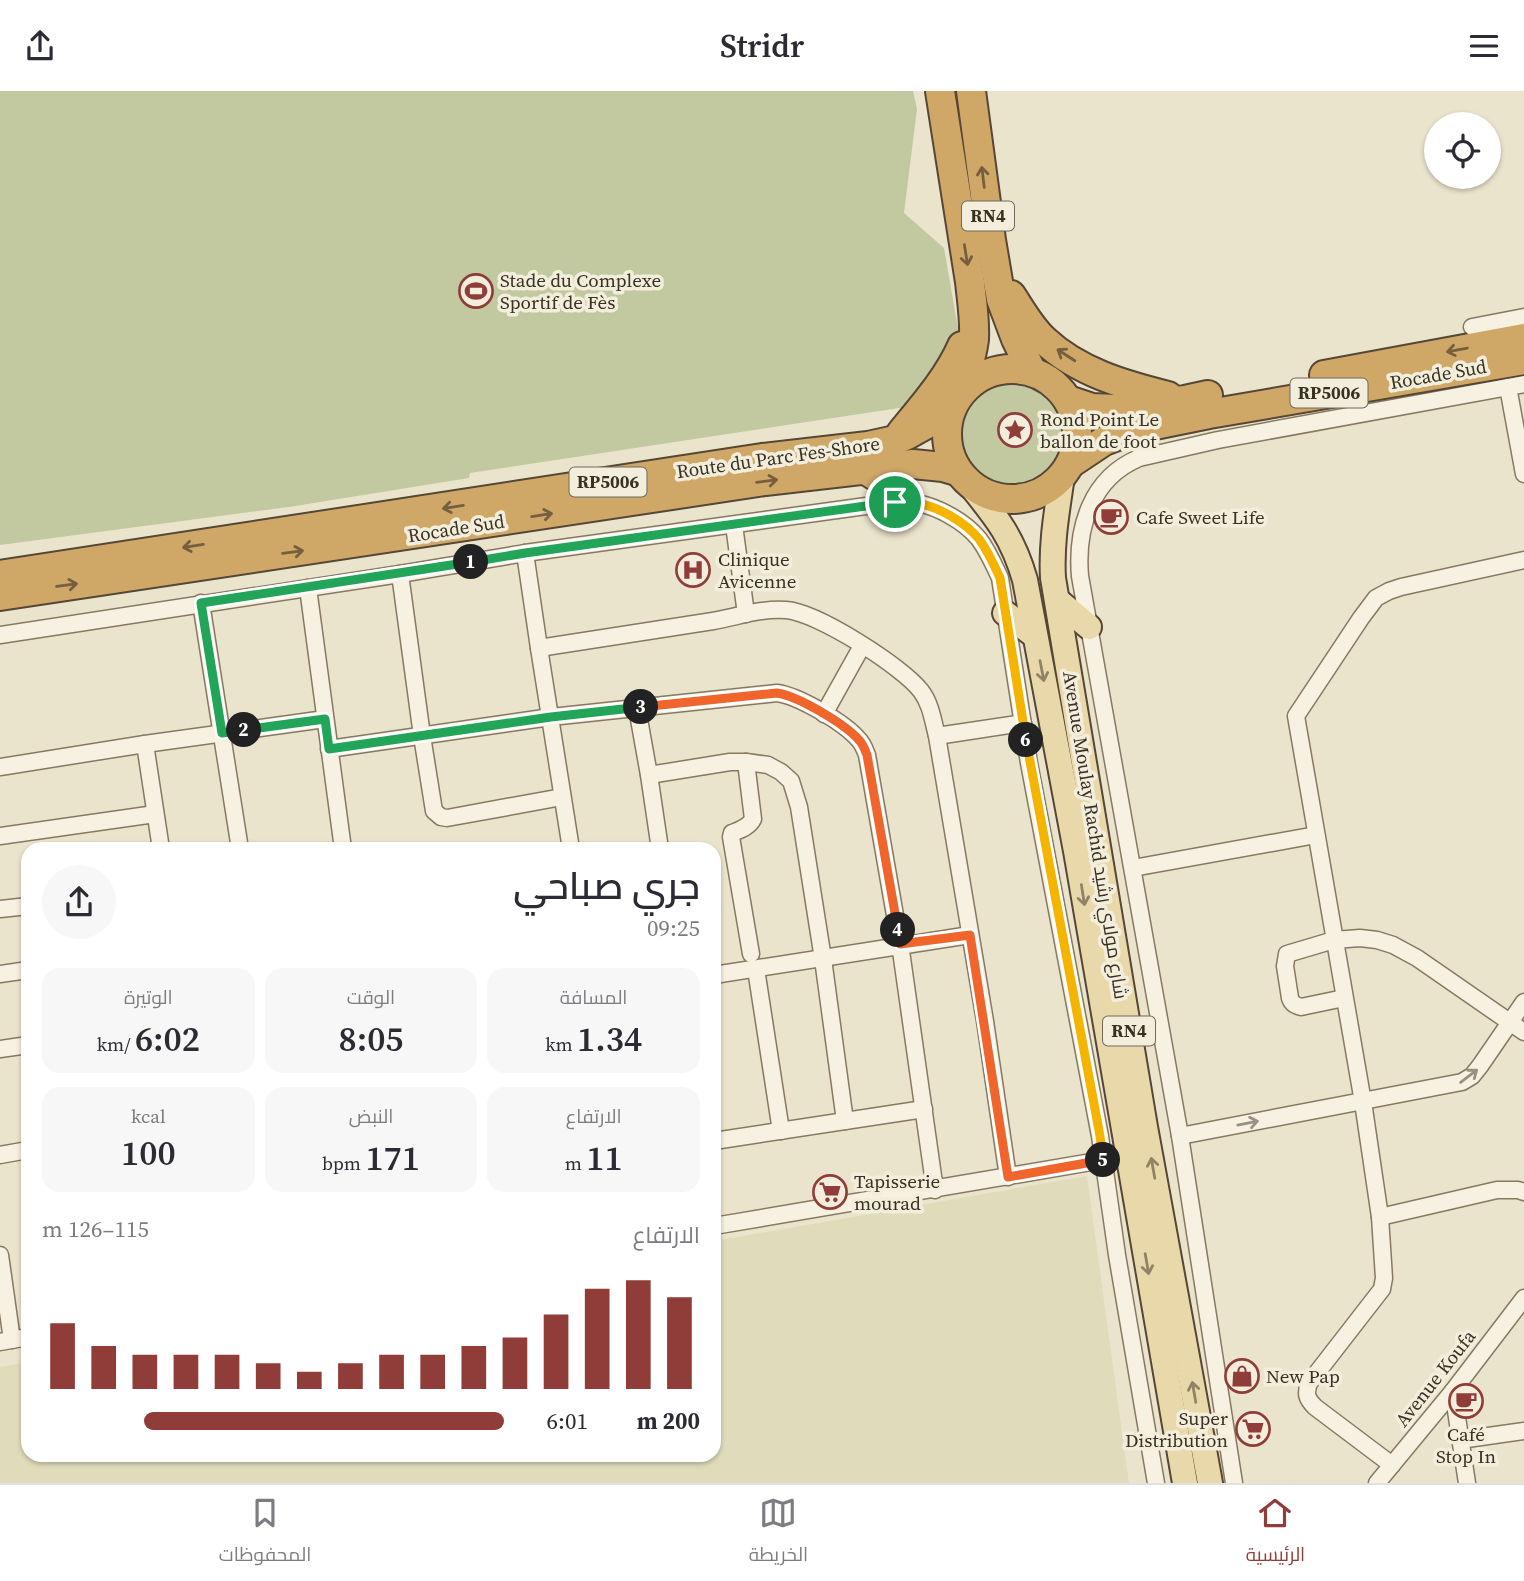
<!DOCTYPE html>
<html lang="ar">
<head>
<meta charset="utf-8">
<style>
  :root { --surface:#fff; --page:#f7f7f7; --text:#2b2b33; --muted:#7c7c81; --line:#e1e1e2; --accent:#903c38 }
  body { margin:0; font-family:"Source Serif 4",Cairo,serif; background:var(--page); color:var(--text); direction:rtl; height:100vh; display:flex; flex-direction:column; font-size:26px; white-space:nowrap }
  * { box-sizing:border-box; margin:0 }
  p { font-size:23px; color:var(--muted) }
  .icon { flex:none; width:38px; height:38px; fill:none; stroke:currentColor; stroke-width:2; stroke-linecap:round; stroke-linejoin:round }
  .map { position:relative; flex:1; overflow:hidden; direction:ltr }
  .drawer { position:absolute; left:21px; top:751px; width:700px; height:620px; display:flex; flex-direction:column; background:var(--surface); border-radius:21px; box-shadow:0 2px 5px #0004; direction:rtl }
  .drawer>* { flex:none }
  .fabs { position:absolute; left:1424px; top:21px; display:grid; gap:14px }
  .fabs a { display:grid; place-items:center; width:77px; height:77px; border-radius:50%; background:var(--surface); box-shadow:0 2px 5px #0004; font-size:35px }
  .pin { position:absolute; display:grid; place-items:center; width:60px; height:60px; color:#fff; margin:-30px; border:4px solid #fff; border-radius:50%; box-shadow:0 2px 7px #0007 }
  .km { position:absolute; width:35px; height:35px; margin:-18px; border-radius:50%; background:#222; color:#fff; font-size:19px; line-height:35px; text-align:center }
  .round { display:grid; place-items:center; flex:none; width:74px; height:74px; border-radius:37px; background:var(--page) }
  .head { display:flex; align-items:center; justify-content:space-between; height:119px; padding:0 21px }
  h1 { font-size:38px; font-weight:600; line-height:52px }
  .figures { display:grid; grid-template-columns:repeat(3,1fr); gap:10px; height:119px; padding:7px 21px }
  .figures div { display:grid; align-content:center; border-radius:18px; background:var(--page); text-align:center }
  .figures b { font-size:35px; font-weight:600 }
  .figures small { font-size:19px; font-weight:400 }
  .figures p { font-size:19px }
  .chart { height:196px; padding:14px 21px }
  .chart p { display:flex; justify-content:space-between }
  .chart svg { width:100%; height:126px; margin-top:7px; stroke:var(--accent); stroke-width:6 }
  ul { padding:0 21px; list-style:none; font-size:23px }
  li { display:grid; grid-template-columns:112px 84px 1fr; align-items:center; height:52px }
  li i { height:18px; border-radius:9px; background:var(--accent) }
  header { display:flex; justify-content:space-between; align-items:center; height:91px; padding:0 21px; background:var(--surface); font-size:32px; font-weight:600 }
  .tabs { display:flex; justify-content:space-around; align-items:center; height:98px; border-top:2px solid var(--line); background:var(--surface); font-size:19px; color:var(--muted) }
  .tabs a { display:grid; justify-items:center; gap:4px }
  .tabs .on { color:var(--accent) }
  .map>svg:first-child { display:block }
  .farmland { fill:#e0dcbb }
  .green { fill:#c2c9a1 }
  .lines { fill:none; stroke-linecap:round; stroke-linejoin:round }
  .street-casing { stroke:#877862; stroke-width:19 }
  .primary-casing { stroke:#564635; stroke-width:28 }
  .highway-casing { stroke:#564635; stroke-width:32 }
  .street { stroke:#f6f1e0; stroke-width:16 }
  .primary { stroke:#e9d9aa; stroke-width:24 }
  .highway { stroke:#cfa868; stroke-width:28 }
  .oneway { stroke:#755f3f }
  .oneway2 { stroke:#918466 }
  .oneway3 { stroke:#989082 }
  .split-1-casing { stroke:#fff; stroke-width:14 }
  .split-2-casing { stroke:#fff; stroke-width:14 }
  .split-3-casing { stroke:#fff; stroke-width:14 }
  .split-4-casing { stroke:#fff; stroke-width:14 }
  .split-5-casing { stroke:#fff; stroke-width:14 }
  .split-6-casing { stroke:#fff; stroke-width:14 }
  .split-7-casing { stroke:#fff; stroke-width:14 }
  .split-1 { stroke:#22a559; stroke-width:9 }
  .split-2 { stroke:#22a559; stroke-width:9 }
  .split-3 { stroke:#22a559; stroke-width:9 }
  .split-4 { stroke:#f0652b; stroke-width:9 }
  .split-5 { stroke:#f0652b; stroke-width:9 }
  .split-6 { stroke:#f5b400; stroke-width:9 }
  .split-7 { stroke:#f5b400; stroke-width:9 }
  .labels { text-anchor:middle; stroke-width:7; stroke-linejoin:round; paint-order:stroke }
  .shield { fill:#f3eedc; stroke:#71685a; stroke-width:2 }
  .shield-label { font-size:18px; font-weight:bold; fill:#392f23 }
  .poi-label { font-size:19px; fill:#392f23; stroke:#f3eedc; text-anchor:start }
  .street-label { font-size:19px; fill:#392f23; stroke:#f3eedc }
</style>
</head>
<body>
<header><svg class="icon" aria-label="menu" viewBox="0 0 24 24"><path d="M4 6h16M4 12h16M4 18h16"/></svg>Stridr<svg class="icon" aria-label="share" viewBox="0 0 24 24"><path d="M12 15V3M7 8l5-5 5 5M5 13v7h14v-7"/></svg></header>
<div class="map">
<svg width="1524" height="1392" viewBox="0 0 1524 1392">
  <rect width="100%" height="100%" fill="#ebe4cd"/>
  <path class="farmland" d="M 1087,1085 L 1129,1392 L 0,1392 L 0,1276 L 28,1271 L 28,1363 L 714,1363 L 714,1150 Z"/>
  <g class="green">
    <path d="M 0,0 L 913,0 L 917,18 L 904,122 L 944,157 L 959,243 L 906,316 L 470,382 L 469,387 L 289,416 L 0,454 Z"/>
    <circle cx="1012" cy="343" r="57"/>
  </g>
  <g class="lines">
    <g class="street-casing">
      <g id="street">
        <path d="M 1472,236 L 1524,226"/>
        <path d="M 1508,296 L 1524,383"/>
        <path d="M 734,434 L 746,523"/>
        <path d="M 525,462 L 539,557 L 571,758"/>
        <path d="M 400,483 L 422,645 L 434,720 L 441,726 L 447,727 L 562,706"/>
        <path d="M 308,497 L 343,758"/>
        <path d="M 201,512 L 240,758"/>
        <path d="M 0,544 L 400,483 L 525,462 L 895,411 C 902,411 910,411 917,412 C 939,416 965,431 979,448 C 988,460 994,474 1000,487 L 1029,672 L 1100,1045 L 1117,1164 L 1156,1392"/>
        <path d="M 539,557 C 597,548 655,539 713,530 C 737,526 761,517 786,519 C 817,521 903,576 921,600 C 931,613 933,630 937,645 L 985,930 L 1008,1086"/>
        <path d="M 637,617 L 649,684 L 660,758"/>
        <path d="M 824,623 L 862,555"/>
        <path d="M 937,645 L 1023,632"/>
        <path d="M 145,653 L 161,758"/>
        <path d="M 329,658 L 551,626 L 777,602 C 799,605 845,632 859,649 C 863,653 865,659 867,664 L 900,853 L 935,1099"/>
        <path d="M 746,671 L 753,728 C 749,736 740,739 732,742 L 731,746 L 751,863"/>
        <path d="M 0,676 L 145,653 L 325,628"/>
        <path d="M 649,684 L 730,671 L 746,671 L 768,674 L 781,681 L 791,690 L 799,716 L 823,868 L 845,1030"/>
        <path d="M 0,745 L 155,723"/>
        <path d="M 1133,777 L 1316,744"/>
        <path d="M 0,818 L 28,815"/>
        <path d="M 756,878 L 781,1040"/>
        <path d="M 0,883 L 28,879"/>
        <path d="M 714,884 L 970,844"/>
        <path d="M 1344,907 L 1301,916 C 1295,914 1292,913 1290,907 L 1285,875 L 1287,863 L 1334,849 L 1360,847 L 1377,849 L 1393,854 L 1417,867 L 1524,941"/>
        <path d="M 0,958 L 28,954"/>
        <path d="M 1180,1045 L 1462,991 L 1472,985 L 1480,975 L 1524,911"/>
        <path d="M 714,1050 L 924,1018"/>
        <path d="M 0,1064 L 28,1059"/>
        <path d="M 1380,1126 L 1497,1099 L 1518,1099 L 1524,1101"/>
        <path d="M 714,1135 L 1103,1069"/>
        <path d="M 0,1164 L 12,1249"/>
        <path d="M 0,1251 L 28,1246"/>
        <path d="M 1453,1300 L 1467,1392"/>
        <path d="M 1460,1349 L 1524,1340"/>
        <path d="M 1392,1374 L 1315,1316 C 1307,1308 1305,1303 1309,1292 L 1382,1198 L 1384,1187 L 1380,1126 L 1363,1011 L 1296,625 L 1361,527 L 1376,507 L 1389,500 L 1401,496 L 1524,469"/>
        <path d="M 1234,1392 L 1180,1045 L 1080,485 C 1076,437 1091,387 1139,367 L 1218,349 L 1524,293"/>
        <path d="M 1377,1392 L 1453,1300 L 1524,1207"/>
      </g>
    </g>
    <g class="primary-casing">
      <g id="primary">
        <path d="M 1062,385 C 1057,420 1051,452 1053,487 L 1145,1036 L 1210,1392"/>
        <path d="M 971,395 C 997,427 1013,447 1025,489 L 1076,760 L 1185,1392"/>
        <path d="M 1057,509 L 1089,536"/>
        <path d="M 1005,522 L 1035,545"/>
      </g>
    </g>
    <g class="highway-casing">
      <g id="highway">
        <path d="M 940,0 L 970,191 C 972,210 975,229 974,248 C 972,267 965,285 959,303"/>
        <path d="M 971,0 L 991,149 L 1001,208 L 1016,248 L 1032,281"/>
        <path d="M 1011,204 C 1021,219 1030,236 1044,249 C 1078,281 1124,294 1168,305"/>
        <circle cx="1012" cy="343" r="65"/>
        <path d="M 1324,284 L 1524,247"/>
        <path d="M 1068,309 L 1092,317 L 1116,318 L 1185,309 L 1208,304"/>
        <path d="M 901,342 C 923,315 948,287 962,255"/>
        <path d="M 1071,372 L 1104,350 L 1135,338 L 1209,323 L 1524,269"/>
        <path d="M 864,378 L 893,396 L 907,412"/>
        <path d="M 0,484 L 762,367 L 868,355 L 895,349 L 907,344 L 950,320"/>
        <path d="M 0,505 L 765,390 L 913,373 L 943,376 L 957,380"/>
      </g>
    </g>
    <use href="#street" class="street"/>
    <use href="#primary" class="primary"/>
    <use href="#highway" class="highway"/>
  </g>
  <defs><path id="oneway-shaft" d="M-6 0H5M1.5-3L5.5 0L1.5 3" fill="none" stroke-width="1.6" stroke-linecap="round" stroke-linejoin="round" transform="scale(1.75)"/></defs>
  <g class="oneway">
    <use href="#oneway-shaft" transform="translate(983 86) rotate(-97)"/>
    <use href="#oneway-shaft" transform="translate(966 164) rotate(81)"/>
    <use href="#oneway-shaft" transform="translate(1457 259) rotate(170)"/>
    <use href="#oneway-shaft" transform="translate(1066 264) rotate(-147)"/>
    <use href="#oneway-shaft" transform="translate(767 390) rotate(-7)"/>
    <use href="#oneway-shaft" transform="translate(453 416) rotate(171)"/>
    <use href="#oneway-shaft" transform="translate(542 424) rotate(-9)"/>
    <use href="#oneway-shaft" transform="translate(193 455) rotate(171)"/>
    <use href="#oneway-shaft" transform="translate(293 461) rotate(-8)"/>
    <use href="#oneway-shaft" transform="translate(67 494) rotate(-8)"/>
  </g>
  <g class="oneway2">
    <use href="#oneway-shaft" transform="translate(1042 580) rotate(79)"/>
    <use href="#oneway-shaft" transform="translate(1083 804) rotate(81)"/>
    <use href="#oneway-shaft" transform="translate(1153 1077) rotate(-100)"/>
    <use href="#oneway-shaft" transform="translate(1147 1173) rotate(80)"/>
    <use href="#oneway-shaft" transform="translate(1194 1301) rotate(-100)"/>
  </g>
  <g class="oneway3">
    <use href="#oneway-shaft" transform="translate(1469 985) rotate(-37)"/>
    <use href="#oneway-shaft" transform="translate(1248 1032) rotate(-11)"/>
  </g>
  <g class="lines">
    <g class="split-1-casing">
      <path id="split-1" d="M 471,471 L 525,462 L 895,411"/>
    </g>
    <g class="split-2-casing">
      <path id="split-2" d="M 244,639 L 222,642 L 201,512 L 471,471"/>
    </g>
    <g class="split-3-casing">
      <path id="split-3" d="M 244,639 L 325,628 L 329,658 L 551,626 L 641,616"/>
    </g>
    <g class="split-4-casing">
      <path id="split-4" d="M 641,616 L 777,602 C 798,605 845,633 859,649 C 863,653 865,659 867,664 L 898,839"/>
    </g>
    <g class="split-5-casing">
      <path id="split-5" d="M 898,839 L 900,853 L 970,844 L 1008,1086 L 1103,1069"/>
    </g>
    <g class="split-6-casing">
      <path id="split-6" d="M 1026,649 L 1100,1045 L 1103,1069"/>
    </g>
    <g class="split-7-casing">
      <path id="split-7" d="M 895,411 C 902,411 910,411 917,412 C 939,416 965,431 979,448 C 988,460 994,474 1000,487 L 1026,649"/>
    </g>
    <use href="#split-1" class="split-1"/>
    <use href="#split-2" class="split-2"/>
    <use href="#split-3" class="split-3"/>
    <use href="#split-4" class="split-4"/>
    <use href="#split-5" class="split-5"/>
    <use href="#split-6" class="split-6"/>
    <use href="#split-7" class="split-7"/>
  </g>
  <defs>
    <g id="stadium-ring" transform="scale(1.75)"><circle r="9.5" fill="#f3eedc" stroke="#903c38" stroke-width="1.5"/><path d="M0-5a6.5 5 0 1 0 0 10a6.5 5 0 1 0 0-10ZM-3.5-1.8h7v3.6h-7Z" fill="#903c38"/></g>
    <g id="sight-ring" transform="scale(1.75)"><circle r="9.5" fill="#f3eedc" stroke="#903c38" stroke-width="1.5"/><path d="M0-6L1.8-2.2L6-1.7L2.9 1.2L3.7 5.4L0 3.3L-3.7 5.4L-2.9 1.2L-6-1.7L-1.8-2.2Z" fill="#903c38"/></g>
    <g id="cafe-ring" transform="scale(1.75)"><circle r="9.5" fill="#f3eedc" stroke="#903c38" stroke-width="1.5"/><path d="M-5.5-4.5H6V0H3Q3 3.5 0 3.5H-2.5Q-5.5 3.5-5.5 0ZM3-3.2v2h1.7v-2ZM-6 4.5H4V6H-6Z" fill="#903c38"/></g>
    <g id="hospital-ring" transform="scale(1.75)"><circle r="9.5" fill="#f3eedc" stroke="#903c38" stroke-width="1.5"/><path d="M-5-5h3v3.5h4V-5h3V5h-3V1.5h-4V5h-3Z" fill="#903c38"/></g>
    <g id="supermarket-ring" transform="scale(1.75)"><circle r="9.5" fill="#f3eedc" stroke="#903c38" stroke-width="1.5"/><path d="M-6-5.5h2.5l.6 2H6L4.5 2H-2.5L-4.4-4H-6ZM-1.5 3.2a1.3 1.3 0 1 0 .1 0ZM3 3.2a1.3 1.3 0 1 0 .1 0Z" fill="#903c38"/></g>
    <g id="shop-ring" transform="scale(1.75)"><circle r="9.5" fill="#f3eedc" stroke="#903c38" stroke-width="1.5"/><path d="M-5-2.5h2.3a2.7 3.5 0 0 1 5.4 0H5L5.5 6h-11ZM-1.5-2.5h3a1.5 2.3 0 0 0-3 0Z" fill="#903c38"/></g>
  </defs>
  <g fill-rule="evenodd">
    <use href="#stadium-ring" x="476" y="200"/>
    <use href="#sight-ring" x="1015" y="339"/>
    <use href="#cafe-ring" x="1111" y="426"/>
    <use href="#hospital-ring" x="693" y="479"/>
    <use href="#supermarket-ring" x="830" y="1101"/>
    <use href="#shop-ring" x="1242" y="1285"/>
    <use href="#cafe-ring" x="1466" y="1310"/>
    <use href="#supermarket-ring" x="1253" y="1338"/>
  </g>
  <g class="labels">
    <g class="shield">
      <rect x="962" y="110.5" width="52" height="29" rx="5"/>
      <rect x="1290.5" y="287.5" width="77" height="29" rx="5"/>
      <rect x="569.5" y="376.5" width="77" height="29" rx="5"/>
      <rect x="1103" y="925.5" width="52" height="29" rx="5"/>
    </g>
    <g class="shield-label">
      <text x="988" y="131">RN4</text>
      <text x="1329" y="308">RP5006</text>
      <text x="608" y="397">RP5006</text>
      <text x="1129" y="946">RN4</text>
    </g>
    <g class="poi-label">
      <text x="500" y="196">Stade du Complexe<tspan x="500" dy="22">Sportif de Fès</tspan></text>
      <text x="1040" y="335">Rond Point Le<tspan x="1040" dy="22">ballon de foot</tspan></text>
      <text x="1136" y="433">Cafe Sweet Life</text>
      <text x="718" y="475">Clinique<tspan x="718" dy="22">Avicenne</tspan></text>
      <text x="854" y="1097">Tapisserie<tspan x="854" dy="22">mourad</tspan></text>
      <text x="1266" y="1292">New Pap</text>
      <text x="1228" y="1334" text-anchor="end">Super<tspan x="1228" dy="22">Distribution</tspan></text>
      <text x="1466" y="1350" text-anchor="middle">Café<tspan x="1466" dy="22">Stop In</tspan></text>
    </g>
    <g class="street-label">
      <text transform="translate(1438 283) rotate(-10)" y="7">Rocade Sud</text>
      <text transform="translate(778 366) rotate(-8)" y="7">Route du Parc Fes-Shore</text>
      <text transform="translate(456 437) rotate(-9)" y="7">Rocade Sud</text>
      <text transform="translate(1096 744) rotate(81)" y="7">Avenue Moulay Rachid شارع مولاي رشيد</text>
      <text transform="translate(1435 1287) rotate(-52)" y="7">Avenue Koufa</text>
    </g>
  </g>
</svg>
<div class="fabs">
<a><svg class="icon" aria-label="locate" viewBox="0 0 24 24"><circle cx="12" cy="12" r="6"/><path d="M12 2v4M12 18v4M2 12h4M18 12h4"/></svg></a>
</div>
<div class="pin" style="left:895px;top:411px;background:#1e9e55"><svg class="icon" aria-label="arrive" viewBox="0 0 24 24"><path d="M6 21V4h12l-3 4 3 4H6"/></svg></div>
<b class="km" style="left:471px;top:471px">1</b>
<b class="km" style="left:244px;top:639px">2</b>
<b class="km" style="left:641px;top:616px">3</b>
<b class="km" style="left:898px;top:839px">4</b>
<b class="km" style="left:1103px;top:1069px">5</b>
<b class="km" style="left:1026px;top:649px">6</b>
<section class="drawer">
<div class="head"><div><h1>جري صباحي</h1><p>09:25</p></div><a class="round"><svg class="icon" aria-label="share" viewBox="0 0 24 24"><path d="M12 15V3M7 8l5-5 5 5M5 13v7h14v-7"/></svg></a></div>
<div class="figures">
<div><p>المسافة</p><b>1.34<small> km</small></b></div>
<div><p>الوقت</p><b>8:05</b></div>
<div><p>الوتيرة</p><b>6:02<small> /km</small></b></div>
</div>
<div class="figures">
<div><p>الارتفاع</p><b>11<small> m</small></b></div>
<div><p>النبض</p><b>171<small> bpm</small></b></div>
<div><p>kcal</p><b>100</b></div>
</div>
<div class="chart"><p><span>الارتفاع</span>115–126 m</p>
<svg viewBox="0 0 160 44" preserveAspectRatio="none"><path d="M5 44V21M15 44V29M25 44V32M35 44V32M45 44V32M55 44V35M65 44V38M75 44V35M85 44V32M95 44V32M105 44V29M115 44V26M125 44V18M135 44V9M145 44V6M155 44V12"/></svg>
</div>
<ul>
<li><b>200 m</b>6:01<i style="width:78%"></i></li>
</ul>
</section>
</div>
<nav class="tabs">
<a class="on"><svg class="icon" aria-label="home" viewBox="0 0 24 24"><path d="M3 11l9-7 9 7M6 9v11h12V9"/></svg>الرئيسية</a>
<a><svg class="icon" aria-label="map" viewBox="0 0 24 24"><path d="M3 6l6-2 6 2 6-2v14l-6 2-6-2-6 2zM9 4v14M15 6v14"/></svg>الخريطة</a>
<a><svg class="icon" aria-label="saved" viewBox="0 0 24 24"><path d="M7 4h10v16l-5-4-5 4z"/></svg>المحفوظات</a>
</nav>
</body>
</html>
